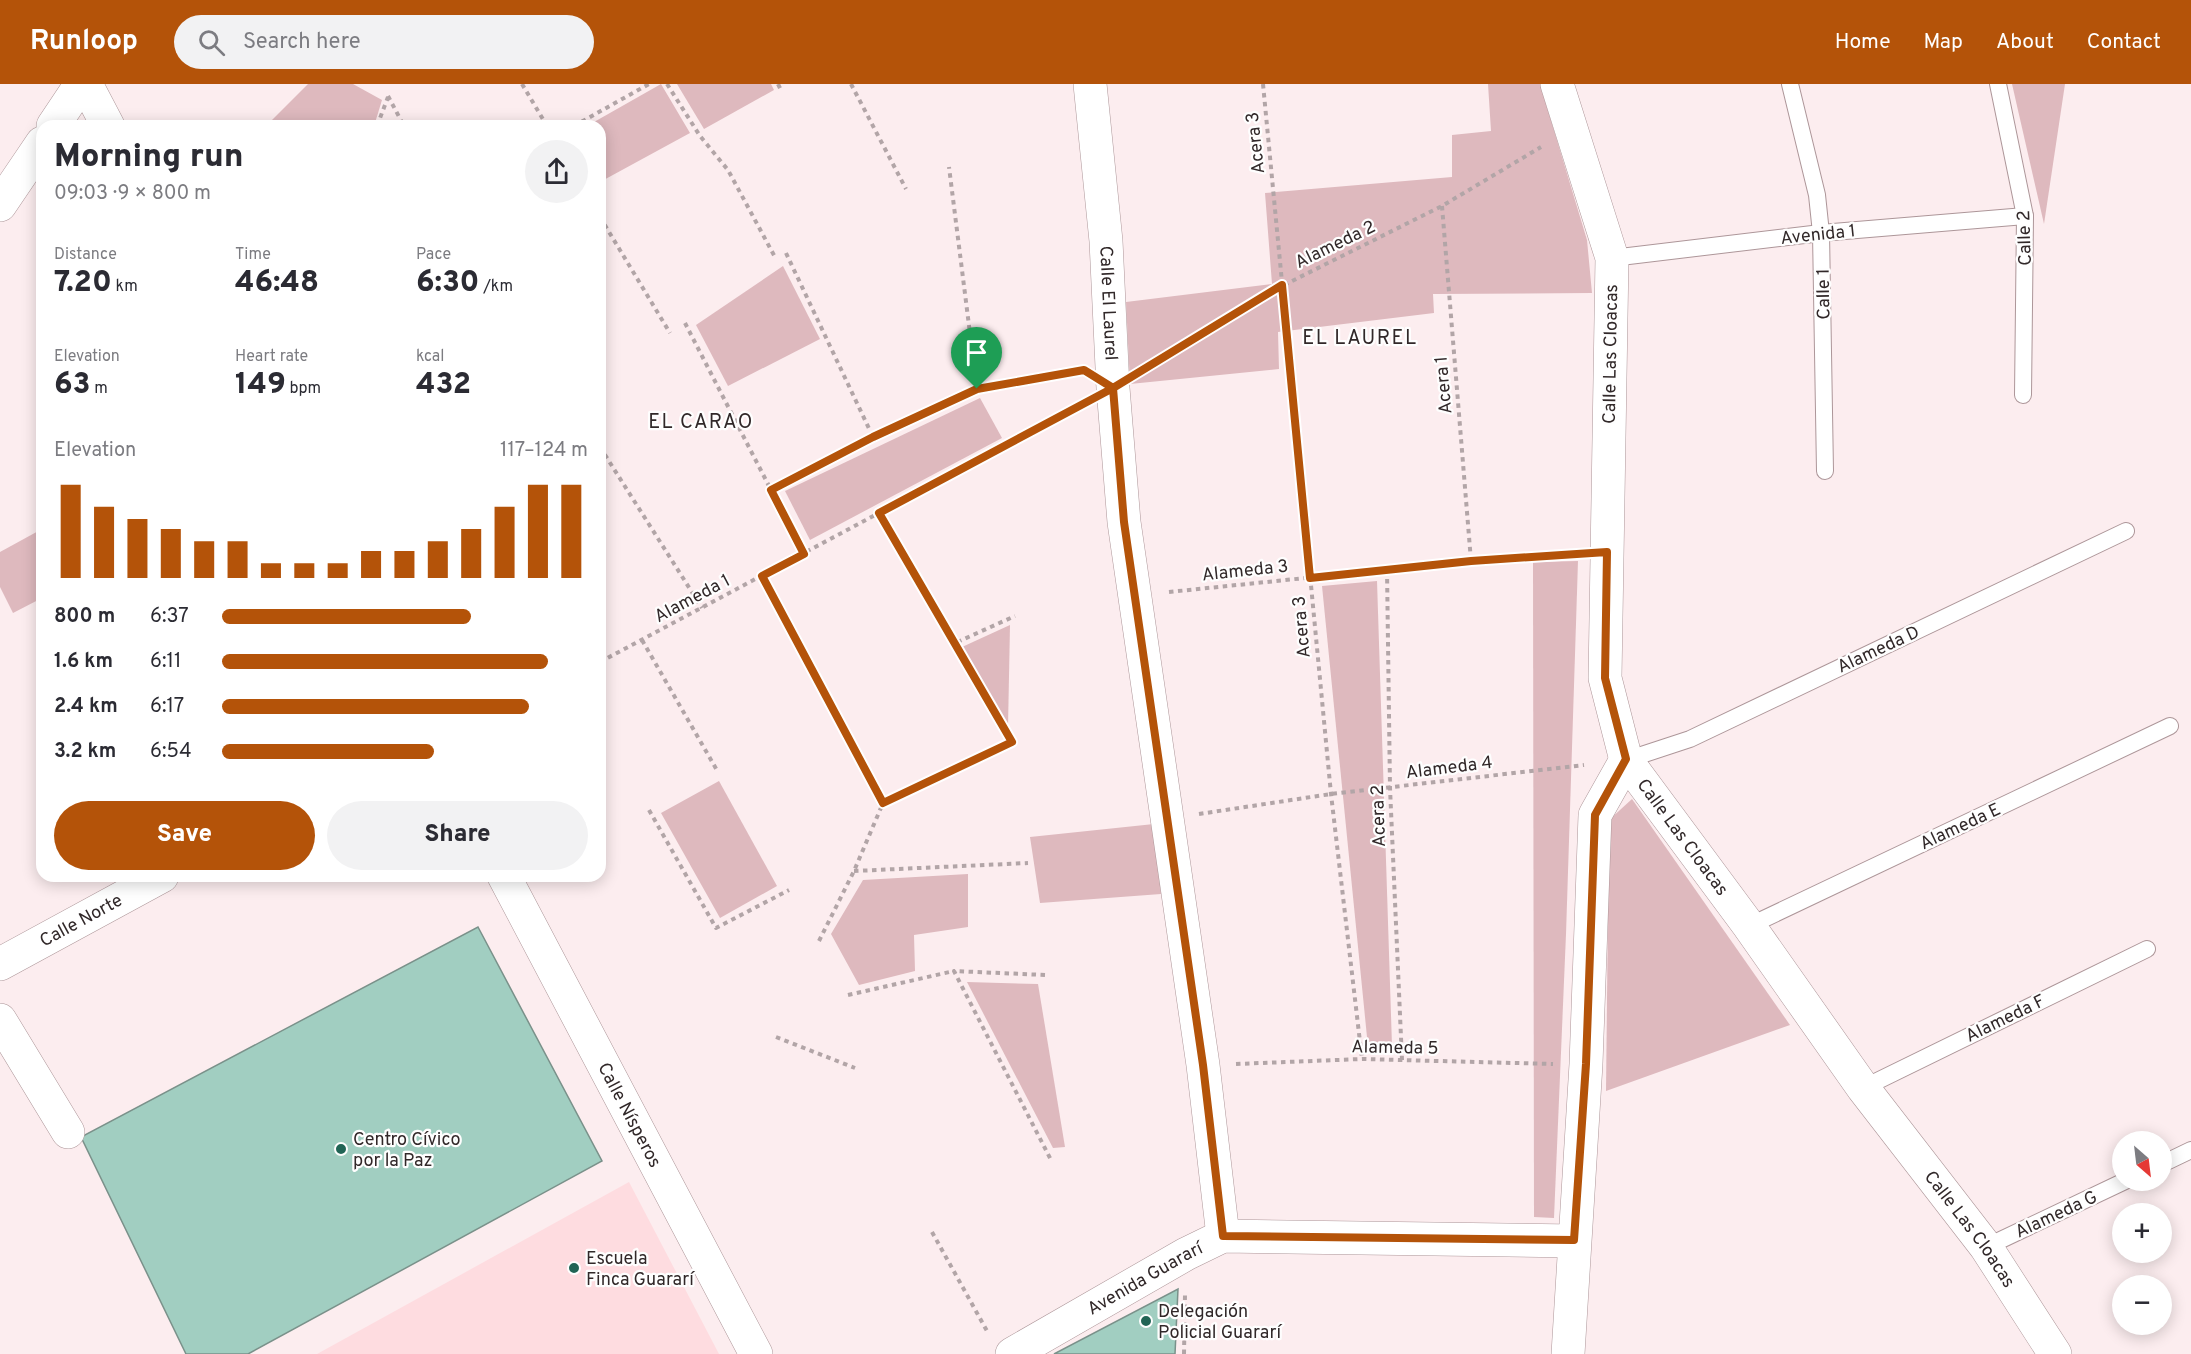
<!DOCTYPE html>
<html lang="en">
<head>
<meta charset="utf-8">
<style>
  :root { --surface:#fff; --page:#f2f2f3; --text:#2b2b33; --muted:#7c7c81; --accent:#b45309 }
  body { margin:0; font-family:Overpass,sans-serif; background:var(--page); color:var(--text); height:100vh; display:flex; flex-direction:column; font-size:22px; white-space:nowrap }
  * { box-sizing:border-box; margin:0 }
  p { font-size:20px; color:var(--muted) }
  .icon { flex:none; width:33px; height:33px; fill:none; stroke:currentColor; stroke-width:2; stroke-linecap:round; stroke-linejoin:round }
  .map { position:relative; flex:1; overflow:hidden }
  .details { position:absolute; left:36px; top:36px; width:570px; height:762px; display:flex; flex-direction:column; background:var(--surface); border-radius:18px; box-shadow:0 3px 15px #0003 }
  .details>* { flex:none }
  .needle { width:39px; rotate:152deg }
  .tools { position:absolute; left:2112px; top:1047px; display:grid; gap:12px }
  .tools a { display:grid; place-items:center; width:60px; height:60px; border-radius:50%; background:var(--surface); box-shadow:0 3px 15px #0003; font-size:30px }
  .pin { position:absolute; display:grid; place-items:center; width:51px; height:51px; color:#fff; margin:-62px -26px; border-radius:50% 50% 50% 0; rotate:-45deg; box-shadow:0 0 6px #0007 }
  .pin .icon { rotate:45deg }
  .round { display:grid; place-items:center; flex:none; width:63px; height:63px; border-radius:32px; background:var(--page) }
  .summary { display:flex; align-items:center; justify-content:space-between; height:102px; padding:0 18px }
  h1 { font-size:33px; font-weight:800; line-height:45px }
  .stats { display:grid; grid-template-columns:repeat(3,1fr); gap:9px; height:102px; padding:6px 18px }
  .stats div { display:grid; align-content:center }
  .stats b { font-size:30px; font-weight:800 }
  .stats small { font-size:16px; font-weight:400 }
  .stats p { font-size:16px }
  .chart { height:168px; padding:12px 18px }
  .chart p { display:flex; justify-content:space-between }
  .chart svg { width:100%; height:108px; margin-top:6px; stroke:var(--accent); stroke-width:6 }
  .cta { display:flex; gap:12px; margin-top:auto; padding:12px 18px }
  .cta a { flex:1; height:69px; border-radius:36px; background:var(--accent); color:#fff; font-size:24px; font-weight:800; line-height:69px; text-align:center }
  .cta a+a { background:var(--page); color:var(--text) }
  ul { padding:0 18px; list-style:none; font-size:20px }
  li { display:grid; grid-template-columns:96px 72px 1fr; align-items:center; height:45px }
  li i { height:15px; border-radius:8px; background:var(--accent) }
  header { display:flex; align-items:center; gap:36px; box-sizing:border-box; height:84px; padding:0 30px; background:var(--accent); color:#fff }
  header strong { font-size:28px }
  nav { display:flex; gap:33px; margin-inline-start:auto; font-size:21px }
  .search { width:420px; height:54px; background:var(--page); display:flex; align-items:center; gap:15px; box-sizing:border-box; padding:0 21px; border-radius:33px; color:var(--muted); font-size:22px }
  .map>svg:first-child { display:block }
  .built { fill:#fedce0 }
  .green { fill:#deb9be }
  .building { fill:#a1cec1; stroke:#7a918a; stroke-width:1.5 }
  .lines { fill:none; stroke-linecap:round; stroke-linejoin:round }
  .service-casing { stroke:#ad9699; stroke-width:18 }
  .minor-casing { stroke:#ad9699; stroke-width:34 }
  .path { stroke:#b2a5a7; stroke-width:4; stroke-dasharray:4.5 4.5; stroke-linecap:butt }
  .service { stroke:#fff; stroke-width:16 }
  .minor { stroke:#fff; stroke-width:33 }
  .route-casing { stroke:#fff; stroke-width:12 }
  .route { stroke:#b45309; stroke-width:8 }
  .poi-dot { fill:#216455; stroke:#fefefe; stroke-width:2 }
  .labels { text-anchor:middle; stroke-width:4.5; stroke-linejoin:round; paint-order:stroke }
  .street-label { font-size:18px; fill:#312829; stroke:#fefefe }
  .poi-label { font-size:18px; fill:#312829; stroke:#fefefe; text-anchor:start }
  .neighbourhood-label { font-size:20px; letter-spacing:1.5px; fill:#312829; stroke:#fefefe }
</style>
</head>
<body>
<header>
<strong>Runloop</strong>
<div class="search"><svg class="icon" aria-label="search" viewBox="0 0 24 24"><circle cx="10" cy="10" r="6"/><path d="M15 15l6 6"/></svg>Search here</div>
<nav><a>Home</a><a>Map</a><a>About</a><a>Contact</a></nav>
</header>
<div class="map">
<svg width="2191" height="1270" viewBox="0 0 2191 1270">
  <rect width="100%" height="100%" fill="#fcedef"/>
  <path class="built" d="M 629,1098 L 719,1270 L 317,1270 Z"/>
  <g class="green">
    <path d="M 308,0 L 353,0 L 382,16 L 375,39 L 369,42 L 266,42 Z"/>
    <path d="M 661,0 L 690,49 L 600,98 L 600,42 L 587,42 Z"/>
    <path d="M 677,0 L 771,0 L 774,6 L 704,45 Z"/>
    <path d="M 1488,0 L 1540,0 L 1587,156 L 1592,209 L 1433,210 L 1434,229 L 1278,248 L 1279,285 L 1130,300 L 1126,218 L 1272,200 L 1265,109 L 1452,93 L 1452,51 L 1491,47 Z"/>
    <path d="M 2012,0 L 2065,0 L 2044,140 Z"/>
    <path d="M 783,182 L 820,255 L 728,302 L 696,241 Z"/>
    <path d="M 980,314 L 1002,354 L 810,456 L 785,407 Z"/>
    <path d="M 42,445 L 42,514 L 13,529 L 0,503 L 0,468 Z"/>
    <path d="M 1578,477 L 1566,850 L 1554,1134 L 1534,1133 L 1533,478 Z"/>
    <path d="M 1377,497 L 1392,962 L 1368,963 L 1322,502 Z"/>
    <path d="M 1010,541 L 1008,643 L 962,563 Z"/>
    <path d="M 719,697 L 777,802 L 720,834 L 661,729 Z"/>
    <path d="M 1632,715 L 1790,941 L 1606,1007 L 1609,736 Z"/>
    <path d="M 1154,740 L 1161,810 L 1040,819 L 1030,753 Z"/>
    <path d="M 968,790 L 968,843 L 914,851 L 915,887 L 859,901 L 831,850 L 863,796 Z"/>
    <path d="M 967,898 L 1038,900 L 1065,1063 L 1053,1064 Z"/>
  </g>
  <g class="building">
    <path d="M 478,843 L 602,1077 L 248,1270 L 186,1270 L 81,1053 Z"/>
    <path d="M 1178,1205 L 1175,1270 L 1054,1270 Z"/>
  </g>
  <g class="lines">
    <g class="service-casing">
      <g id="service">
        <path d="M 1790,0 L 1817,111 L 1821,149 L 1825,387"/>
        <path d="M 1998,0 L 2025,132 L 2023,311"/>
        <path d="M 1612,174 L 1821,149 L 2025,132"/>
        <path d="M 1626,676 L 1690,655 L 2126,447"/>
        <path d="M 1749,842 L 2170,642"/>
        <path d="M 1863,1004 L 2147,865"/>
        <path d="M 2162,1080 L 2191,1066"/>
        <path d="M 1986,1163 L 2127,1096"/>
      </g>
    </g>
    <g class="minor-casing">
      <g id="minor">
        <path d="M 86,0 L 108,42"/>
        <path id="s1" d="M 1090,0 L 1106,157 L 1113,304 L 1124,438 L 1203,981 L 1223,1152"/>
        <path id="s2" d="M 1557,0 L 1612,174 L 1605,594 L 1626,676 L 1749,842 L 1863,1004 L 1986,1163 L 2055,1270"/>
        <path d="M 53,42 L 81,0"/>
        <path d="M 0,121 L 42,59"/>
        <path id="s3" d="M 504,792 L 756,1270"/>
        <path id="s4" d="M 0,880 L 162,792"/>
        <path d="M 0,936 L 68,1048"/>
        <path id="s5" d="M 1012,1270 L 1186,1170 L 1223,1152 L 1574,1157"/>
        <path d="M 1568,1270 L 1586,980 L 1595,731 L 1626,676"/>
      </g>
    </g>
    <g class="path">
      <path d="M 522,0 L 547,42"/>
      <path d="M 667,0 L 700,52 L 728,86 L 776,175"/>
      <path d="M 778,0 L 782,8"/>
      <path d="M 851,0 L 906,105"/>
      <path d="M 1263,0 L 1331,710 L 1362,975"/>
      <path d="M 388,12 L 404,42"/>
      <path d="M 377,42 L 388,13"/>
      <path d="M 574,42 L 649,0"/>
      <path d="M 1442,122 L 1471,477"/>
      <path d="M 600,133 L 670,249"/>
      <path d="M 786,169 L 873,353 L 977,305 L 949,83"/>
      <path d="M 685,239 L 804,470"/>
      <path d="M 1145,284 L 1282,202 L 1442,122 L 1541,63"/>
      <path d="M 977,305 L 1080,287"/>
      <path d="M 600,363 L 702,524"/>
      <path d="M 771,406 L 873,353"/>
      <path d="M 879,429 L 953,560"/>
      <path d="M 1387,486 L 1390,704 L 1402,976"/>
      <path d="M 762,492 L 883,719"/>
      <path d="M 1169,508 L 1471,477 L 1573,470"/>
      <path d="M 642,556 L 718,688"/>
      <path d="M 600,578 L 1081,321"/>
      <path d="M 649,726 L 716,844 L 789,806"/>
      <path d="M 1199,730 L 1331,710 L 1584,681"/>
      <path d="M 854,787 L 1028,779"/>
      <path d="M 819,857 L 854,787 L 883,719 L 1012,658 L 953,560 L 1015,532"/>
      <path d="M 1045,891 L 954,887 L 1052,1078"/>
      <path d="M 848,911 L 954,887"/>
      <path d="M 776,953 L 855,984"/>
      <path d="M 1236,980 L 1362,975 L 1553,980"/>
      <path d="M 932,1148 L 987,1247"/>
      <path d="M 1184,1270 L 1185,1211"/>
    </g>
    <use href="#service" class="service"/>
    <use href="#minor" class="minor"/>
  </g>
  <g class="lines">
    <g class="route-casing">
      <path id="route" d="M 977,305 L 873,353 L 771,406 L 804,470 L 762,492 L 883,719 L 1012,658 L 879,429 L 1113,304 L 1124,438 L 1203,981 L 1223,1152 L 1574,1156 L 1586,980 L 1595,731 L 1626,675 L 1605,594 L 1607,468 L 1471,477 L 1310,494 L 1282,201 L 1113,304 L 1084,286 L 977,305"/>
    </g>
    <use href="#route" class="route"/>
  </g>
  <g class="poi-dot">
    <circle cx="341" cy="1065" r="6"/>
    <circle cx="574" cy="1184" r="6"/>
    <circle cx="1146" cy="1237" r="6"/>
  </g>
  <g class="labels">
    <g class="street-label">
      <text transform="translate(1255 59) rotate(-96)" y="6">Acera 3</text>
      <text transform="translate(1818 150) rotate(-6)" y="6">Avenida 1</text>
      <text transform="translate(2024 154) rotate(-92)" y="6">Calle 2</text>
      <text transform="translate(1335 160) rotate(-26)" y="6">Alameda 2</text>
      <text transform="translate(1823 210) rotate(-91)" y="6">Calle 1</text>
      <text dy="6" stroke="none"><textPath href="#s1" startOffset="220">Calle El Laurel</textPath></text>
      <text transform="translate(1610 270) rotate(-89)" y="6">Calle Las Cloacas</text>
      <text transform="translate(1443 301) rotate(-95)" y="6">Acera 1</text>
      <text transform="translate(1245 486) rotate(-6)" y="6">Alameda 3</text>
      <text transform="translate(692 514) rotate(-28)" y="6">Alameda 1</text>
      <text transform="translate(1301 543) rotate(-95)" y="6">Acera 3</text>
      <text transform="translate(1878 565) rotate(-25)" y="6">Alameda D</text>
      <text transform="translate(1449 683) rotate(-7)" y="6">Alameda 4</text>
      <text transform="translate(1378 732) rotate(-92)" y="6">Acera 2</text>
      <text transform="translate(1960 742) rotate(-25)" y="6">Alameda E</text>
      <text dy="6" stroke="none"><textPath href="#s2" startOffset="783">Calle Las Cloacas</textPath></text>
      <text dy="6" stroke="none"><textPath href="#s4" startOffset="92">Calle Norte</textPath></text>
      <text transform="translate(2005 934) rotate(-26)" y="6">Alameda F</text>
      <text transform="translate(1395 963) rotate(1)" y="6">Alameda 5</text>
      <text dy="6" stroke="none"><textPath href="#s3" startOffset="270">Calle Nísperos</textPath></text>
      <text transform="translate(2056 1130) rotate(-25)" y="6">Alameda G</text>
      <text dy="6" stroke="none"><textPath href="#s2" startOffset="1269">Calle Las Cloacas</textPath></text>
      <text dy="6" stroke="none"><textPath href="#s5" startOffset="153">Avenida Guararí</textPath></text>
    </g>
    <g class="poi-label">
      <text x="353" y="1061">Centro Cívico<tspan x="353" dy="21">por la Paz</tspan></text>
      <text x="586" y="1180">Escuela<tspan x="586" dy="21">Finca Guararí</tspan></text>
      <text x="1158" y="1233">Delegación<tspan x="1158" dy="21">Policial Guararí</tspan></text>
    </g>
    <g class="neighbourhood-label">
      <text x="1360" y="260">EL LAUREL</text>
      <text x="701" y="344">EL CARAO</text>
    </g>
  </g>
</svg>
<div class="tools">
<a><svg class="needle" viewBox="-14 -14 28 28"><path d="M0-13l5 13h-10z" fill="#e53935"/><path d="M0 13l5-13h-10z" fill="#7c7c81"/></svg></a>
<a>+</a>
<a>−</a>
</div>
<div class="pin" style="left:977px;top:305px;background:#1e9e55"><svg class="icon" aria-label="arrive" viewBox="0 0 24 24"><path d="M6 21V4h12l-3 4 3 4H6"/></svg></div>
<section class="details">
<div class="summary"><div><h1>Morning run</h1><p>09:03 · 9 × 800 m</p></div><a class="round"><svg class="icon" aria-label="share" viewBox="0 0 24 24"><path d="M12 15V3M7 8l5-5 5 5M5 13v7h14v-7"/></svg></a></div>
<div class="stats">
<div><p>Distance</p><b>7.20<small> km</small></b></div>
<div><p>Time</p><b>46:48</b></div>
<div><p>Pace</p><b>6:30<small> /km</small></b></div>
</div>
<div class="stats">
<div><p>Elevation</p><b>63<small> m</small></b></div>
<div><p>Heart rate</p><b>149<small> bpm</small></b></div>
<div><p>kcal</p><b>432</b></div>
</div>
<div class="chart"><p><span>Elevation</span>117–124 m</p>
<svg viewBox="0 0 160 44" preserveAspectRatio="none"><path d="M5 44V6M15 44V15M25 44V20M35 44V24M45 44V29M55 44V29M65 44V38M75 44V38M85 44V38M95 44V33M105 44V33M115 44V29M125 44V24M135 44V15M145 44V6M155 44V6"/></svg>
</div>
<ul>
<li><b>800 m</b>6:37<i style="width:68%"></i></li>
<li><b>1.6 km</b>6:11<i style="width:89%"></i></li>
<li><b>2.4 km</b>6:17<i style="width:84%"></i></li>
<li><b>3.2 km</b>6:54<i style="width:58%"></i></li>
</ul>
<div class="cta"><a>Save</a><a>Share</a></div>
</section>
</div>
</body>
</html>
